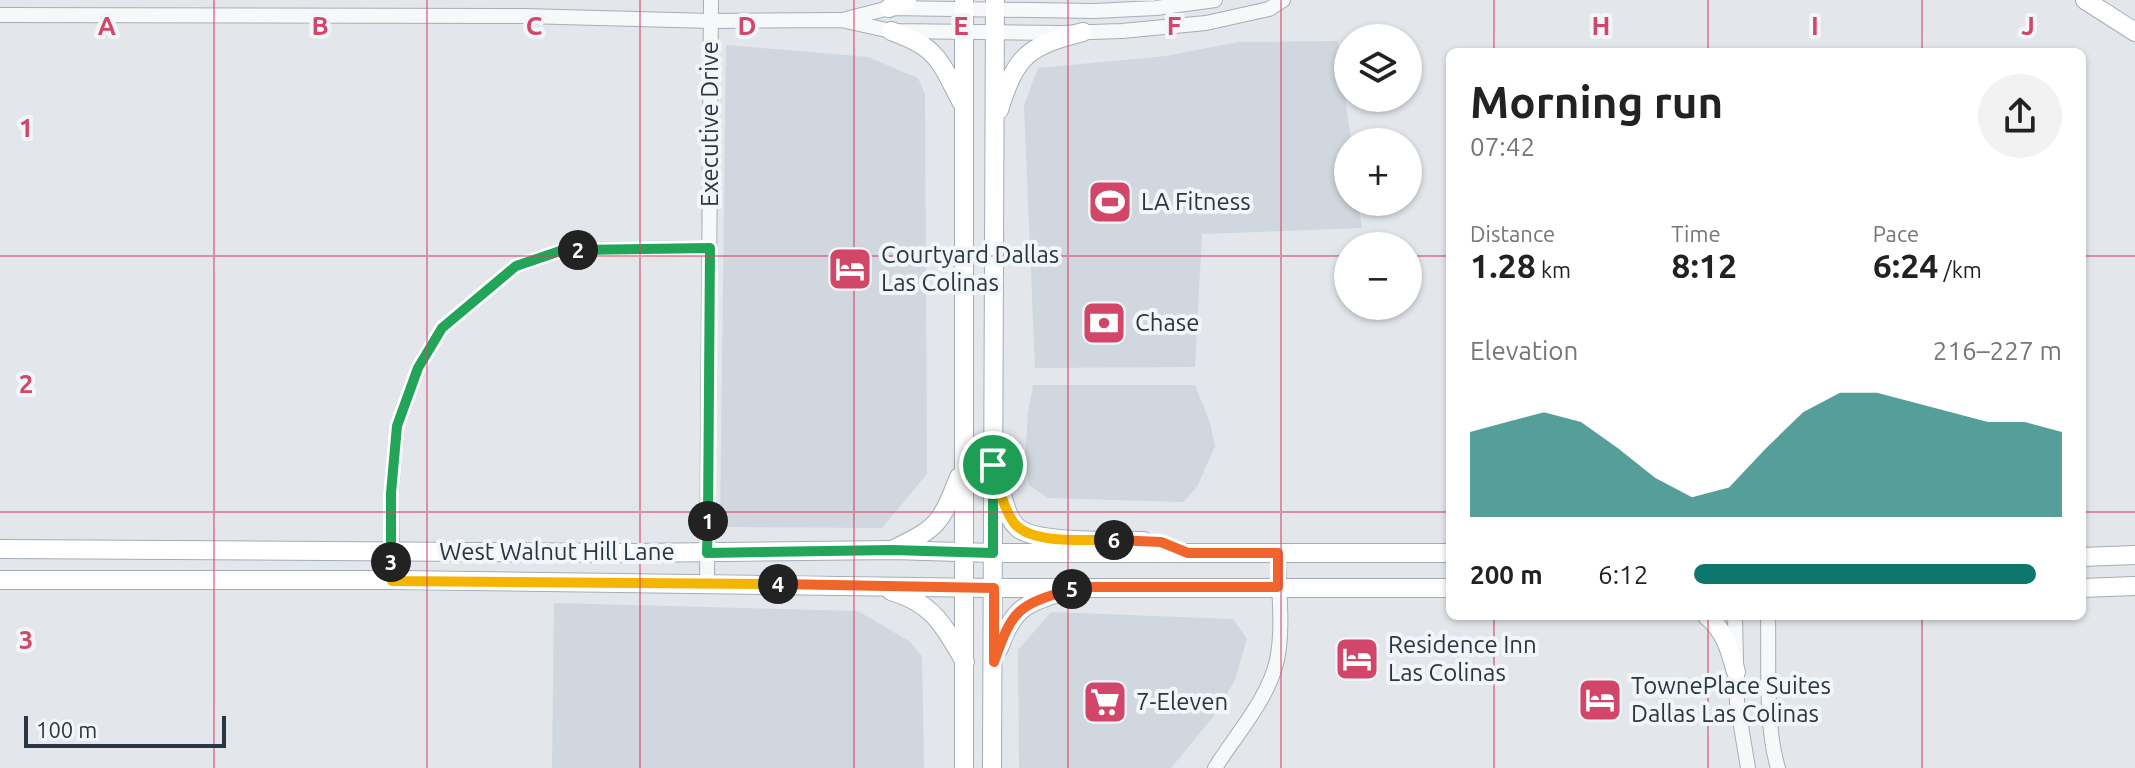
<!DOCTYPE html>
<html lang="en">
<head>
<meta charset="utf-8">
<style>
  :root { --surface:#fff; --page:#f2f2f2; --text:#222; --muted:#767676; --accent:#0f766e }
  body { margin:0; font-family:Ubuntu,sans-serif; background:var(--page); color:var(--text); height:100vh; display:flex; flex-direction:column; font-size:30px; white-space:nowrap }
  * { box-sizing:border-box; margin:0 }
  p { font-size:26px; color:var(--muted) }
  .icon { flex:none; width:44px; height:44px; fill:none; stroke:currentColor; stroke-width:2; stroke-linecap:round; stroke-linejoin:round }
  .map { position:relative; flex:1; overflow:hidden }
  .sheet { position:absolute; left:1446px; top:48px; width:640px; height:572px; display:flex; flex-direction:column; background:var(--surface); border-radius:12px; box-shadow:0 2px 6px #0004 }
  .sheet>* { flex:none }
  .controls { position:absolute; left:1334px; top:24px; display:grid; gap:16px }
  .controls a { display:grid; place-items:center; width:88px; height:88px; border-radius:50%; background:var(--surface); box-shadow:0 2px 6px #0004; font-size:40px }
  .scale { position:absolute; left:24px; bottom:20px; width:202px; box-sizing:border-box; padding-left:8px; border:4px solid #2a3644; border-top:0; font-size:22px; line-height:28px; white-space:nowrap; color:#2a3644; -webkit-text-stroke:6px #f3f6f9; paint-order:stroke }
  .pin { position:absolute; display:grid; place-items:center; width:68px; height:68px; color:#fff; margin:-34px; border:4px solid #fff; border-radius:50%; box-shadow:0 2px 8px #0007 }
  .km { position:absolute; width:40px; height:40px; margin:-20px; border-radius:50%; background:#222; color:#fff; font-size:22px; line-height:40px; text-align:center }
  .round { display:grid; place-items:center; flex:none; width:84px; height:84px; border-radius:42px; background:var(--page) }
  .overview { display:flex; align-items:center; justify-content:space-between; height:136px; padding:0 24px }
  h1 { font-size:44px; font-weight:700; line-height:60px }
  .figures { display:grid; grid-template-columns:repeat(3,1fr); gap:12px; height:136px; padding:8px 24px }
  .figures div { display:grid; align-content:center }
  .figures b { font-size:34px; font-weight:700 }
  .figures small { font-size:22px; font-weight:400 }
  .figures p { font-size:22px }
  .chart { height:224px; padding:16px 24px }
  .chart p { display:flex; justify-content:space-between }
  .chart svg { width:100%; height:144px; margin-top:8px; fill:var(--accent); opacity:.7 }
  ul { padding:0 24px; list-style:none; font-size:26px }
  li { display:grid; grid-template-columns:128px 96px 1fr; align-items:center; height:60px }
  li i { height:20px; border-radius:10px; background:var(--accent) }
  .map>svg:first-child { display:block }
  .built { fill:#d1d7de }
  .lines { fill:none; stroke-linecap:round; stroke-linejoin:round }
  .minor-casing { stroke:#a8aeb6; stroke-width:16 }
  .major-casing { stroke:#a2adb8; stroke-width:20 }
  .minor { stroke:#f6f8fa; stroke-width:14 }
  .major { stroke:#fff; stroke-width:18 }
  .split-1-casing { stroke:#fff; stroke-width:16 }
  .split-2-casing { stroke:#fff; stroke-width:16 }
  .split-3-casing { stroke:#fff; stroke-width:16 }
  .split-4-casing { stroke:#fff; stroke-width:16 }
  .split-5-casing { stroke:#fff; stroke-width:16 }
  .split-6-casing { stroke:#fff; stroke-width:16 }
  .split-7-casing { stroke:#fff; stroke-width:16 }
  .split-1 { stroke:#22a559; stroke-width:10 }
  .split-2 { stroke:#22a559; stroke-width:10 }
  .split-3 { stroke:#22a559; stroke-width:10 }
  .split-4 { stroke:#f5b400; stroke-width:10 }
  .split-5 { stroke:#f0652b; stroke-width:10 }
  .split-6 { stroke:#f0652b; stroke-width:10 }
  .split-7 { stroke:#f5b400; stroke-width:10 }
  .grid { fill:none; stroke:#d24769; stroke-width:2; stroke-opacity:0.55 }
  .labels { text-anchor:middle; stroke-width:8; stroke-linejoin:round; paint-order:stroke }
  .street-label { font-size:24px; fill:#2a3644; stroke:#f3f6f9 }
  .poi-label { font-size:24px; fill:#2a3644; stroke:#f3f6f9; text-anchor:start }
  .grid-label { font-size:26px; text-anchor:middle; font-weight:bold; fill:#d24769; stroke:#f3f6f9; stroke-width:8; stroke-linejoin:round; paint-order:stroke }
</style>
</head>
<body>
<div class="map">
<svg width="2135" height="768" viewBox="0 0 2135 768">
  <rect width="100%" height="100%" fill="#e3e7ec"/>
  <g class="built">
    <path d="M 1338,41 L 1351,142 L 1348,142 L 1348,202 L 1358,202 L 1362,228 L 1202,234 L 1195,367 L 1035,368 L 1024,105 L 1038,68 L 1166,56 L 1238,42 Z"/>
    <path d="M 726,45 L 868,57 L 918,78 L 925,94 L 927,474 L 882,528 L 720,527 Z"/>
    <path d="M 1033,385 L 1195,385 L 1210,423 L 1215,446 L 1197,487 L 1183,502 L 1048,498 L 1029,485 L 1025,459 L 1028,412 Z"/>
    <path d="M 554,603 L 858,611 L 909,641 L 922,656 L 924,768 L 552,768 Z"/>
    <path d="M 1051,612 L 1233,619 L 1247,639 L 1235,680 L 1213,717 L 1171,768 L 1019,768 L 1018,650 Z"/>
  </g>
  <g class="lines">
    <g class="minor-casing">
      <g id="minor">
        <path d="M 0,15 L 524,16 L 711,21 L 841,20 L 891,31 L 1061,33 L 1122,31 L 1206,23 L 1269,9 L 1283,0"/>
        <path d="M 846,19 L 889,8 L 1094,11 L 1156,8 L 1215,0"/>
        <path d="M 392,581 L 391,493 L 397,426 L 418,368 L 442,328 L 516,266 L 563,250 L 710,248"/>
        <path d="M 707,583 L 711,0"/>
        <path d="M 1735,616 L 1737,702 L 1748,768"/>
        <path d="M 1768,616 C 1769,661 1765,726 1778,768"/>
        <path d="M 1215,768 C 1236,734 1268,700 1277,660 C 1284,626 1278,588 1278,553"/>
      </g>
    </g>
    <g class="major-casing">
      <g id="major">
        <path d="M 964,0 L 964,768"/>
        <path d="M 2085,0 L 2135,32"/>
        <path d="M 889,8 L 907,0"/>
        <path d="M 891,31 C 939,48 939,60 962,103"/>
        <path d="M 999,110 C 1016,55 1028,46 1083,32"/>
        <path d="M 998,482 C 1003,496 1006,518 1018,528 C 1037,544 1116,540 1144,541"/>
        <path d="M 0,549 L 632,553 L 892,550 L 993,553 L 1450,553"/>
        <path d="M 894,549 C 938,528 941,523 959,477"/>
        <path d="M 2082,557 L 2135,555"/>
        <path d="M 0,580 L 398,580 L 994,588 L 1450,588"/>
        <path d="M 2082,588 L 2135,586"/>
        <path d="M 891,591 C 933,603 944,626 965,662"/>
        <path d="M 1707,616 C 1725,631 1730,650 1736,672"/>
        <path d="M 999,648 C 1012,612 1022,604 1058,593"/>
        <path d="M 992,768 L 995,0"/>
      </g>
    </g>
    <use href="#minor" class="minor"/>
    <use href="#major" class="major"/>
  </g>
  <g class="lines">
    <g class="split-1-casing">
      <path id="split-1" d="M 708,521 L 707,553 L 892,550 L 993,553 L 993,465"/>
    </g>
    <g class="split-2-casing">
      <path id="split-2" d="M 578,250 L 710,248 L 708,521"/>
    </g>
    <g class="split-3-casing">
      <path id="split-3" d="M 391,562 L 391,493 L 397,426 L 418,368 L 442,328 L 516,266 L 563,250 L 578,250"/>
    </g>
    <g class="split-4-casing">
      <path id="split-4" d="M 391,562 L 392,581 L 778,584"/>
    </g>
    <g class="split-5-casing">
      <path id="split-5" d="M 778,584 L 994,588 L 994,662 C 1013,608 1018,605 1072,589"/>
    </g>
    <g class="split-6-casing">
      <path id="split-6" d="M 1072,589 L 1080,587 L 1278,587 L 1278,553 L 1188,553 L 1161,542 L 1114,540"/>
    </g>
    <g class="split-7-casing">
      <path id="split-7" d="M 993,465 C 998,483 1002,504 1012,520 C 1027,546 1087,539 1114,540"/>
    </g>
    <use href="#split-1" class="split-1"/>
    <use href="#split-2" class="split-2"/>
    <use href="#split-3" class="split-3"/>
    <use href="#split-4" class="split-4"/>
    <use href="#split-5" class="split-5"/>
    <use href="#split-6" class="split-6"/>
    <use href="#split-7" class="split-7"/>
  </g>
  <path class="grid" d="M 214,0 L 214,768M 427,0 L 427,768M 640,0 L 640,768M 854,0 L 854,768M 1068,0 L 1068,768M 1281,0 L 1281,768M 1494,0 L 1494,52M 1708,0 L 1708,52M 1922,0 L 1922,52M 0,256 L 1348,256M 1408,256 L 1450,256M 2082,256 L 2135,256M 0,512 L 1450,512M 2082,512 L 2135,512M 1494,616 L 1494,768M 1708,616 L 1708,768M 1922,616 L 1922,768"/>
  <defs>
    <g id="stadium-square" transform="scale(2.3)"><rect x="-9" y="-9" width="18" height="18" rx="4" fill="#d24769" stroke="#f3f6f9"/><path d="M0-5a6.5 5 0 1 0 0 10a6.5 5 0 1 0 0-10ZM-3.5-1.8h7v3.6h-7Z" fill="#fff"/></g>
    <g id="hotel-square" transform="scale(2.3)"><rect x="-9" y="-9" width="18" height="18" rx="4" fill="#d24769" stroke="#f3f6f9"/><path d="M-6-4.5h1.5V1H6V5H4.5V3h-9V5H-6ZM-4 0a1.8 1.8 0 1 1 3.6 0ZM.5 0V-2.5h3Q6-2.5 6 0Z" fill="#fff"/></g>
    <g id="bank-square" transform="scale(2.3)"><rect x="-9" y="-9" width="18" height="18" rx="4" fill="#d24769" stroke="#f3f6f9"/><path d="M-6-4H6V4H-6ZM0-2.3a2.3 2.3 0 1 0 0 4.6a2.3 2.3 0 1 0 0-4.6Z" fill="#fff"/></g>
    <g id="supermarket-square" transform="scale(2.3)"><rect x="-9" y="-9" width="18" height="18" rx="4" fill="#d24769" stroke="#f3f6f9"/><path d="M-6-5.5h2.5l.6 2H6L4.5 2H-2.5L-4.4-4H-6ZM-1.5 3.2a1.3 1.3 0 1 0 .1 0ZM3 3.2a1.3 1.3 0 1 0 .1 0Z" fill="#fff"/></g>
  </defs>
  <g fill-rule="evenodd">
    <use href="#stadium-square" x="1110" y="202"/>
    <use href="#hotel-square" x="850" y="269"/>
    <use href="#bank-square" x="1104" y="323"/>
    <use href="#hotel-square" x="1357" y="659"/>
    <use href="#hotel-square" x="1600" y="700"/>
    <use href="#supermarket-square" x="1105" y="702"/>
  </g>
  <g class="labels">
    <g class="street-label">
      <text transform="translate(710 124) rotate(-90)" y="8">Executive Drive</text>
      <text x="557" y="560">West Walnut Hill Lane</text>
    </g>
    <g class="poi-label">
      <text x="1141" y="210">LA Fitness</text>
      <text x="881" y="263">Courtyard Dallas<tspan x="881" dy="28">Las Colinas</tspan></text>
      <text x="1135" y="331">Chase</text>
      <text x="1388" y="653">Residence Inn<tspan x="1388" dy="28">Las Colinas</tspan></text>
      <text x="1631" y="694">TownePlace Suites<tspan x="1631" dy="28">Dallas Las Colinas</tspan></text>
      <text x="1136" y="710">7-Eleven</text>
    </g>
  </g>
  <g class="grid-label">
    <text x="107" y="35">A</text>
    <text x="320" y="35">B</text>
    <text x="534" y="35">C</text>
    <text x="747" y="35">D</text>
    <text x="961" y="35">E</text>
    <text x="1174" y="35">F</text>
    <text x="1601" y="35">H</text>
    <text x="1815" y="35">I</text>
    <text x="2028" y="35">J</text>
    <text x="26" y="137">1</text>
    <text x="26" y="393">2</text>
    <text x="26" y="649">3</text>
  </g>
</svg>
<div class="controls">
<a><svg class="icon" aria-label="layers" viewBox="0 0 24 24"><path d="M12 4l9 5-9 5-9-5zM3 14l9 5 9-5"/></svg></a>
<a>+</a>
<a>−</a>
</div>
<div class="scale">100 m</div>
<div class="pin" style="left:993px;top:465px;background:#1e9e55"><svg class="icon" aria-label="arrive" viewBox="0 0 24 24"><path d="M6 21V4h12l-3 4 3 4H6"/></svg></div>
<b class="km" style="left:708px;top:521px">1</b>
<b class="km" style="left:578px;top:250px">2</b>
<b class="km" style="left:391px;top:562px">3</b>
<b class="km" style="left:778px;top:584px">4</b>
<b class="km" style="left:1072px;top:589px">5</b>
<b class="km" style="left:1114px;top:540px">6</b>
<section class="sheet">
<div class="overview"><div><h1>Morning run</h1><p>07:42</p></div><a class="round"><svg class="icon" aria-label="share" viewBox="0 0 24 24"><path d="M12 15V3M7 8l5-5 5 5M5 13v7h14v-7"/></svg></a></div>
<div class="figures">
<div><p>Distance</p><b>1.28<small> km</small></b></div>
<div><p>Time</p><b>8:12</b></div>
<div><p>Pace</p><b>6:24<small> /km</small></b></div>
</div>
<div class="chart"><p><span>Elevation</span>216–227 m</p>
<svg viewBox="0 0 160 44" preserveAspectRatio="none"><path d="M0 44V18L10 15L20 12L30 15L40 23L50 32L60 38L70 35L80 23L90 12L100 6L110 6L120 9L130 12L140 15L150 15L160 18V44z"/></svg>
</div>
<ul>
<li><b>200 m</b>6:12<i style="width:93%"></i></li>
</ul>
</section>
</div>
</body>
</html>
